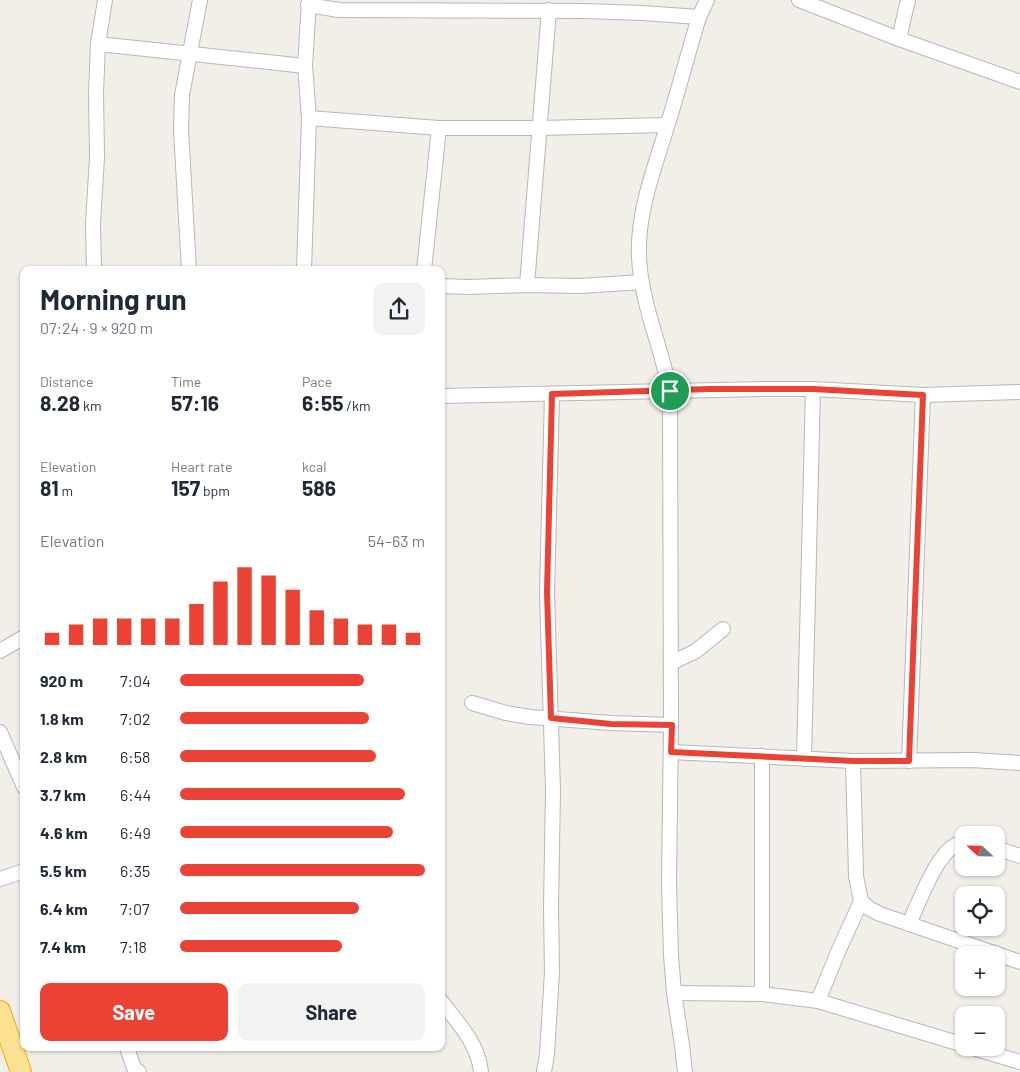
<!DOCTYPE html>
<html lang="en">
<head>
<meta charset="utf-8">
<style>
  :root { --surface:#fff; --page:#f2f2f3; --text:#1f2937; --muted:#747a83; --accent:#ea4335 }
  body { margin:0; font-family:Barlow,sans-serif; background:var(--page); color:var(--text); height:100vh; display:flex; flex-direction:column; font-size:19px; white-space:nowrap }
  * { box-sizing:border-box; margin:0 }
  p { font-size:16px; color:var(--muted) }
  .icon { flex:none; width:28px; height:28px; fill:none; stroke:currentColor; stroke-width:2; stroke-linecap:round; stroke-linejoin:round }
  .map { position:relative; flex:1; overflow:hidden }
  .details { position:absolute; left:20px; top:266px; width:425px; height:785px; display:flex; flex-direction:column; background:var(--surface); border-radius:10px; box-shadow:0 1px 4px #0004 }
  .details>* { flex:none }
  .needle { width:32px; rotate:292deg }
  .tools { position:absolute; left:955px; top:826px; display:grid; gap:10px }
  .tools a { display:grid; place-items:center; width:50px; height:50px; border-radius:10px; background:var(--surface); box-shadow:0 1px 4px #0004; font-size:25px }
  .pin { position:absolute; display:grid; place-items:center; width:42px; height:42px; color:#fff; margin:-21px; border:2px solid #fff; border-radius:50%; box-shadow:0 1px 5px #0007 }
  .round { display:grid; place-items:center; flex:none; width:52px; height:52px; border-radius:10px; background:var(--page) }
  .head { display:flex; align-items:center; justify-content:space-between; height:85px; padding:0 20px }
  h1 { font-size:28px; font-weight:700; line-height:38px }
  .stats { display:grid; grid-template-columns:repeat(3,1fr); gap:8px; height:85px; padding:5px 20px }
  .stats div { display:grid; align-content:center }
  .stats b { font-size:21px; font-weight:700 }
  .stats small { font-size:14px; font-weight:400 }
  .stats p { font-size:14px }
  .chart { height:140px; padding:10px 20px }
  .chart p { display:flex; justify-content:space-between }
  .chart svg { width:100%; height:90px; margin-top:5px; stroke:var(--accent); stroke-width:6 }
  .button { display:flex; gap:10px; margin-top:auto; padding:10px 20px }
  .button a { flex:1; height:58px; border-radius:10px; background:var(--accent); color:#fff; font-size:20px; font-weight:700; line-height:58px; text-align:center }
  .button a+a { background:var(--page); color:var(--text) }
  ul { padding:0 20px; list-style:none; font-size:16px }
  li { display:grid; grid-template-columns:80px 60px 1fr; align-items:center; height:38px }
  li i { height:12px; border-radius:6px; background:var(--accent) }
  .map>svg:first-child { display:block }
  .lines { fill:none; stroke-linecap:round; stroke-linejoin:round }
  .minor-casing { stroke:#b5b8bc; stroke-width:16 }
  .highway-casing { stroke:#f9ab00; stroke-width:22 }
  .minor { stroke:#fff; stroke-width:14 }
  .highway { stroke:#fde293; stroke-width:20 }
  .route-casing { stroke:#fff; stroke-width:10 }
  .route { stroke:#ea4335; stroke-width:6 }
</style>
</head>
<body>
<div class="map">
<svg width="1020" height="1072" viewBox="0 0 1020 1072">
  <rect width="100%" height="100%" fill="#f1efe8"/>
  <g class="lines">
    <g class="minor-casing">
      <g id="minor">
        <path d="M 799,0 L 899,39 L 1020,82"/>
        <path d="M 308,5 L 339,10 L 584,11 L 642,13 L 699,17"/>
        <path d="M 899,39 L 908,0"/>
        <path d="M 98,44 L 305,66"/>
        <path d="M 309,118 L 439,128 L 540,128 L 667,125"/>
        <path d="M 94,270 L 93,224 L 97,157 L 96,93 L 98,44 L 105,0"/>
        <path d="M 189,270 L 181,130 L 182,95 L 200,0"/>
        <path d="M 304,270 L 309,118 L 305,66 L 309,0"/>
        <path d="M 424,270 L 439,128"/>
        <path d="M 527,285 L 549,10"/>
        <path d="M 441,286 L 469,287 L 527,285 L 580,286 L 642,282"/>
        <path d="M 441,396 L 764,389 L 813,389 L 923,395 L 1020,392"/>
        <path d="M 0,651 L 24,637"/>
        <path d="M 671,663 L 696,651 L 723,629"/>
        <path d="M 472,703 L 506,713 L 530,717 L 611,723 L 671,725"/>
        <path d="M 0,732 L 24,787"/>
        <path d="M 671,752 L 853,761 L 972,760 L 1020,763"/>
        <path d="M 762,756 L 762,994"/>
        <path d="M 804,759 L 813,389"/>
        <path d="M 853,761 L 856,876 L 861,901 L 870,909 L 880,914 L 1020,962"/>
        <path d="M 909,761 L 923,395"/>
        <path d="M 996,848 L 1020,856"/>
        <path d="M 0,879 L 24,871"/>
        <path d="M 909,924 C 918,904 934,862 950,849 C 954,845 959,843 964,841"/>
        <path d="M 674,993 L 762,994 L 818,1001 L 964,1045"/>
        <path d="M 441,1001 C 458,1023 478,1043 481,1072"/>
        <path d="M 818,1001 L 838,952 L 861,901"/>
        <path d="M 127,1048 L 134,1068 L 139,1072"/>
        <path d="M 973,1048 L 1020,1062"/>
        <path d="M 544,1072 L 547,1054 L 552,972 L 551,908 L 553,790 L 547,593 L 552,394"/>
        <path d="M 685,1072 L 682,1045 L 674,993 L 671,955 L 670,921 L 669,883 L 671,725 L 670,391 C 661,346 641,303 639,257 C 637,213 654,169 667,127 C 678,91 688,54 699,17 L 707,0"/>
      </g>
    </g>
    <g class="highway-casing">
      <path id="highway" d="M 0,1011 L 21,1072"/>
    </g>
    <use href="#minor" class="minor"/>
    <use href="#highway" class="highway"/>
  </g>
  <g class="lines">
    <g class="route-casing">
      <path id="route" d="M 710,389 L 813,389 L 923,395 L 909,761 L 853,761 L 671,752 L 672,725 L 611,724 L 551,718 L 547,592 L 552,394 Z"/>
    </g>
    <use href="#route" class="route"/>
  </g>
</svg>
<div class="tools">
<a><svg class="needle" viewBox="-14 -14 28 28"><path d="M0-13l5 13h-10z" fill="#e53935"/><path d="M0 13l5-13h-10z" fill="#747a83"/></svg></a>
<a><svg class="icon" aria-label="locate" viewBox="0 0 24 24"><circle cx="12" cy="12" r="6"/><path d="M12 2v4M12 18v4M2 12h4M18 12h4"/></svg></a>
<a>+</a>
<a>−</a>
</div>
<div class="pin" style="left:670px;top:391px;background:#1e9e55"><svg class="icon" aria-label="arrive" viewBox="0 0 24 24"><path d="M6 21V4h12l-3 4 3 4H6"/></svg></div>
<section class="details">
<div class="head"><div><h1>Morning run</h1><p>07:24 · 9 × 920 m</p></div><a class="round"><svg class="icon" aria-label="share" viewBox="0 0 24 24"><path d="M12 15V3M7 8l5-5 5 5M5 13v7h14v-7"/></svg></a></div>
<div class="stats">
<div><p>Distance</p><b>8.28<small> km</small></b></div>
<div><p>Time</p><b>57:16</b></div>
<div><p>Pace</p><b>6:55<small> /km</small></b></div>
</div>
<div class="stats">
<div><p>Elevation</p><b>81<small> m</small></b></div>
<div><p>Heart rate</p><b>157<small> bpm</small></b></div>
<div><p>kcal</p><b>586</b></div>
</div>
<div class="chart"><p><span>Elevation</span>54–63 m</p>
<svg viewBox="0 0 160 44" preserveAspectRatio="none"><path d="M5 44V38M15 44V34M25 44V31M35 44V31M45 44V31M55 44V31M65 44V24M75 44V13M85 44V6M95 44V10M105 44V17M115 44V27M125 44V31M135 44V34M145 44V34M155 44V38"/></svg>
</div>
<ul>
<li><b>920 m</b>7:04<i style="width:75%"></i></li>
<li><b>1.8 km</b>7:02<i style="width:77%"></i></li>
<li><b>2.8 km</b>6:58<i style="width:80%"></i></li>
<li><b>3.7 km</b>6:44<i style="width:92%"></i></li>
<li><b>4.6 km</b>6:49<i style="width:87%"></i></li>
<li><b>5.5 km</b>6:35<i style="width:100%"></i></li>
<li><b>6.4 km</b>7:07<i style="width:73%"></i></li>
<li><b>7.4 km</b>7:18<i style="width:66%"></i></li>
</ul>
<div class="button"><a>Save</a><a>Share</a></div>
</section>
</div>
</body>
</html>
